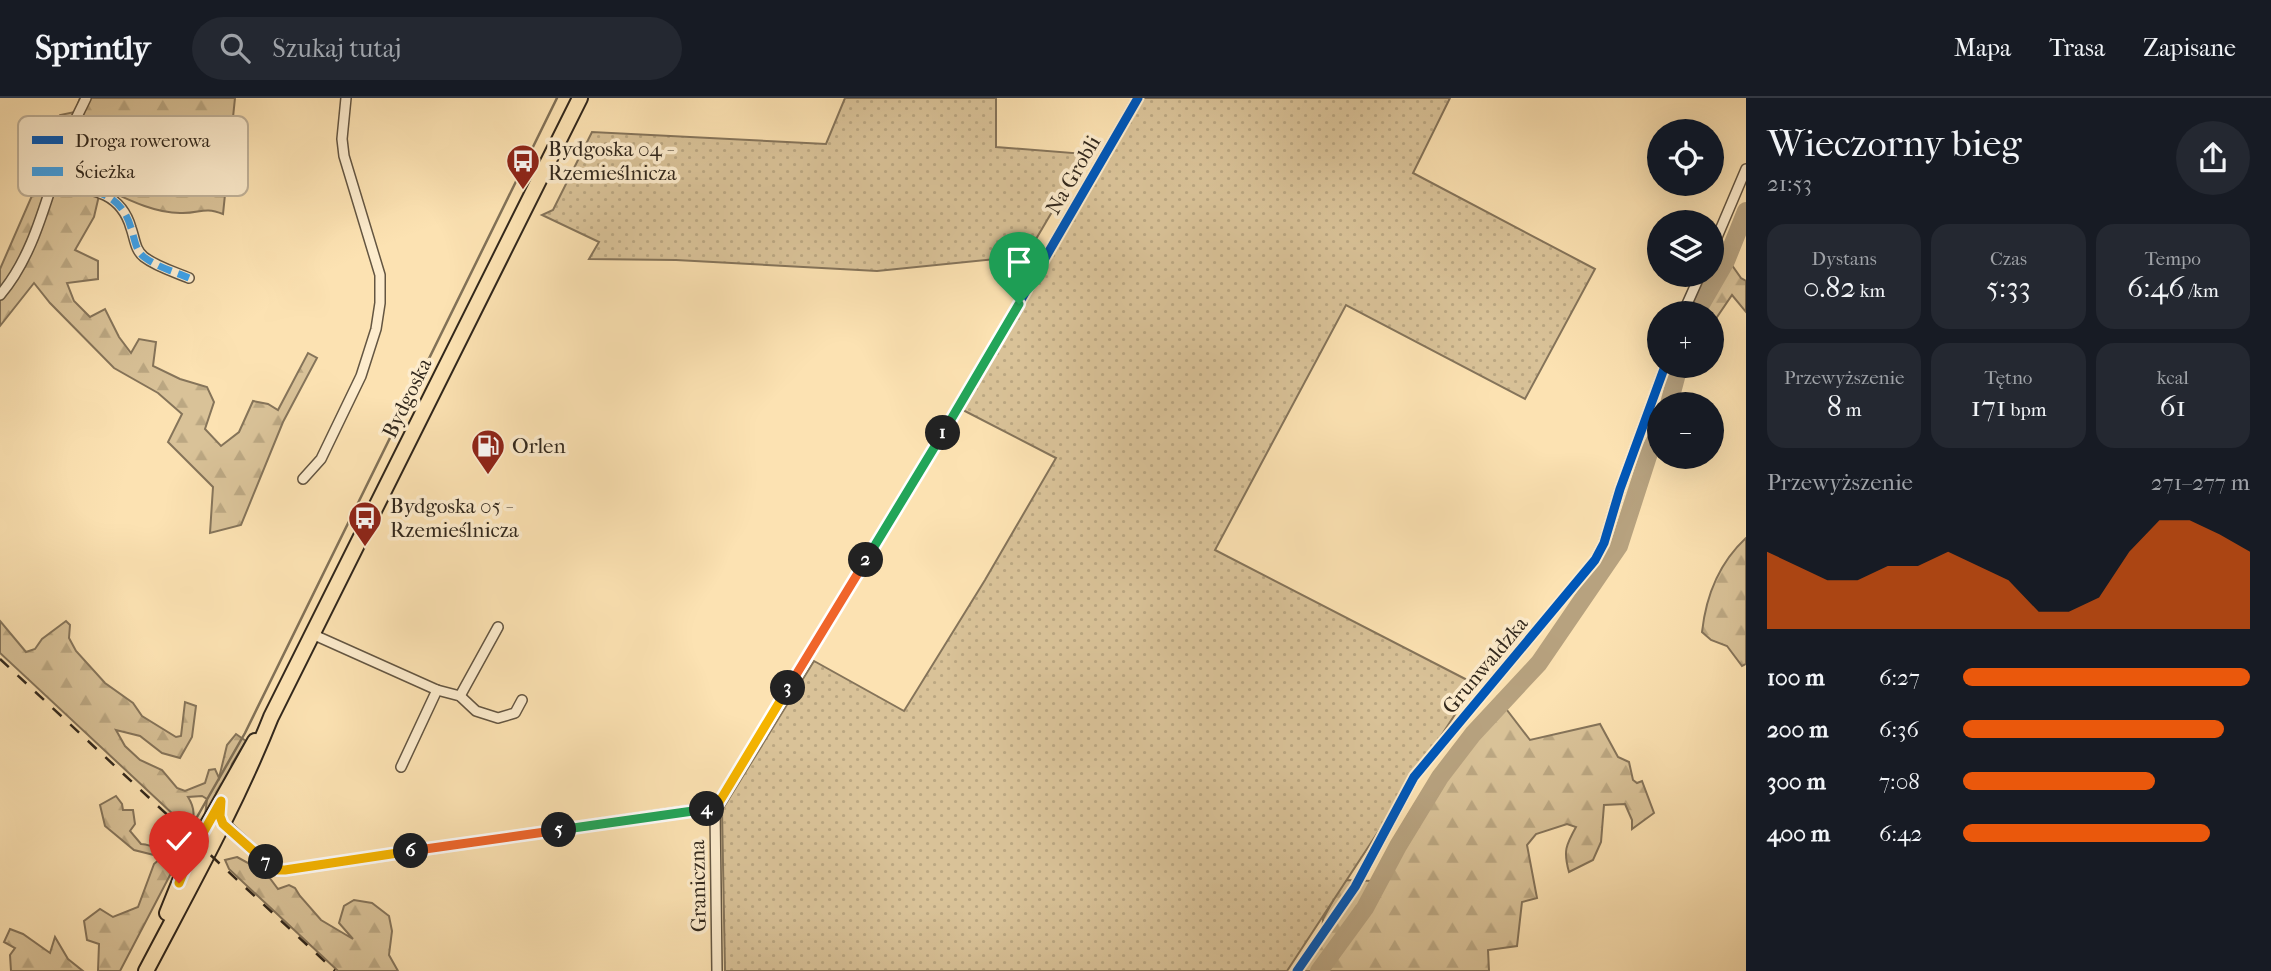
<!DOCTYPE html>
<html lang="pl">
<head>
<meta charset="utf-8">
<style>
  :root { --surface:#171b24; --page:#242831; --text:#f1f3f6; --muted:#9ea1a6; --line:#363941; --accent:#ea580c }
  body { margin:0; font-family:"IM FELL French Canon",serif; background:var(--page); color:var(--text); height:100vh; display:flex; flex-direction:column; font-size:26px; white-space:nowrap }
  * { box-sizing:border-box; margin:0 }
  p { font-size:23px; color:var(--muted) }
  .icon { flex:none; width:38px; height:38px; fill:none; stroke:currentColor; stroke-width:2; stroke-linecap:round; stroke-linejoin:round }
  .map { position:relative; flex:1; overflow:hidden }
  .side { display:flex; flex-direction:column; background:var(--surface); width:525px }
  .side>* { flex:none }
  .fabs { position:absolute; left:1647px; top:21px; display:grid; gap:14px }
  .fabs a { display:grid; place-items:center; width:77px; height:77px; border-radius:50%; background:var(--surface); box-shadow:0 7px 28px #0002; font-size:35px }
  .pin { position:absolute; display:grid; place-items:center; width:60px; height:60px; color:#fff; margin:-72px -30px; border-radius:50% 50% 50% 0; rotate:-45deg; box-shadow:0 0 7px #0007 }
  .pin .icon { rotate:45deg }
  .km { position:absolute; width:35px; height:35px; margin:-18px; border-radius:50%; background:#222; color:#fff; font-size:19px; line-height:35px; text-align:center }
  .round { display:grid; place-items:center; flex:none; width:74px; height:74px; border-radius:37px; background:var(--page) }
  .overview { display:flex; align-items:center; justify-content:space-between; height:119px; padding:0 21px }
  h1 { font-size:38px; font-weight:600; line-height:52px }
  .metrics { display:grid; grid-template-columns:repeat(3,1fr); gap:10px; height:119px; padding:7px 21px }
  .metrics div { display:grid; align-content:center; border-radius:18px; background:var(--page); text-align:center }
  .metrics b { font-size:30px; font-weight:600 }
  .metrics small { font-size:19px; font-weight:400 }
  .metrics p { font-size:19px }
  .chart { height:196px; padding:14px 21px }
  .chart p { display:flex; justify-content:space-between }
  .chart svg { width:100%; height:126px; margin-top:7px; fill:var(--accent); opacity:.7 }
  ul { padding:0 21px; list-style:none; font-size:23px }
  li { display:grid; grid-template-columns:112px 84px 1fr; align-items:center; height:52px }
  li i { height:18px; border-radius:9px; background:var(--accent) }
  header { display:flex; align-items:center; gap:42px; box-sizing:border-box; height:98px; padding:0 35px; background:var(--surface); border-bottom:2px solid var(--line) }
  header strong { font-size:33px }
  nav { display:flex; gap:38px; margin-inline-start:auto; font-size:24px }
  .search { width:490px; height:63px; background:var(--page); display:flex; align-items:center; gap:18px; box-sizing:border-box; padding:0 24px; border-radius:38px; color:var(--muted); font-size:26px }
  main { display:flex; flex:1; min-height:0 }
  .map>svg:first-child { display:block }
  .forest { fill:url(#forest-firs); stroke:#85745a; stroke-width:2 }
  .park { fill:url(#park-dots); stroke:#85745a; stroke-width:2 }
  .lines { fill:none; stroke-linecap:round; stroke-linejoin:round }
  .stream { stroke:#817157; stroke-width:2.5 }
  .river { stroke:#b7a27f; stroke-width:18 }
  .street-casing { stroke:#645642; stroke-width:12 }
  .primary-casing { stroke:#31271c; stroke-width:18 }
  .street { stroke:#fdeccd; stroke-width:9 }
  .primary { stroke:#fce2b2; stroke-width:14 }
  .rail { stroke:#31271c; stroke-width:2.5; stroke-dasharray:12 12; stroke-linecap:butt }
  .quiet { stroke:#3ea2ea; stroke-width:7; stroke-dasharray:14 7; stroke-linecap:butt }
  .cycleway-casing { stroke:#fdeccd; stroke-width:13 }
  .cycleway { stroke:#0057b8; stroke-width:9 }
  .split-1-casing { stroke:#fff; stroke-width:14 }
  .split-2-casing { stroke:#fff; stroke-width:14 }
  .split-3-casing { stroke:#fff; stroke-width:14 }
  .split-4-casing { stroke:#fff; stroke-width:14 }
  .split-5-casing { stroke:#fff; stroke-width:14 }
  .split-6-casing { stroke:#fff; stroke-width:14 }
  .split-7-casing { stroke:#fff; stroke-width:14 }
  .split-8-casing { stroke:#fff; stroke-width:14 }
  .split-1 { stroke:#22a559; stroke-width:9 }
  .split-2 { stroke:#22a559; stroke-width:9 }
  .split-3 { stroke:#f0652b; stroke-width:9 }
  .split-4 { stroke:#f5b400; stroke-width:9 }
  .split-5 { stroke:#22a559; stroke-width:9 }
  .split-6 { stroke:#f0652b; stroke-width:9 }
  .split-7 { stroke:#f5b400; stroke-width:9 }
  .split-8 { stroke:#f5b400; stroke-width:9 }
  .labels { text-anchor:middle; stroke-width:7; stroke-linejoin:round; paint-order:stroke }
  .poi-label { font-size:21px; fill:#31271c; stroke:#fdeccd; text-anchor:start }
  .street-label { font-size:21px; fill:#31271c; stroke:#fdeccd }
  .key { fill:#fdeccd; stroke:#c0b198; stroke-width:2 }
  .key-label { font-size:19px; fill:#31271c }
</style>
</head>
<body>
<header>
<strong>Sprintly</strong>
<div class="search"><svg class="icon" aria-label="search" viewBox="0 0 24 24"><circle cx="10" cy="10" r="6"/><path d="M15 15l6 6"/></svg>Szukaj tutaj</div>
<nav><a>Mapa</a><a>Trasa</a><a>Zapisane</a></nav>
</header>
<main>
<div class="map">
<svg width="1746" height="873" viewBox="0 0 1746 873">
  <defs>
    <pattern id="forest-firs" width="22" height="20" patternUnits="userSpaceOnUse" patternTransform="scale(1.75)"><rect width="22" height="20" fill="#d9c298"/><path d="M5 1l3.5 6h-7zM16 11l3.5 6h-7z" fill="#bba782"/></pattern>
    <pattern id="park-dots" width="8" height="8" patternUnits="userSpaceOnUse" patternTransform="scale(1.75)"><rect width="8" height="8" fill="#d9c298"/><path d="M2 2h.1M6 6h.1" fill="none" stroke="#bba782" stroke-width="1.8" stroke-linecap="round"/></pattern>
  </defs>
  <rect width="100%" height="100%" fill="#fce2b2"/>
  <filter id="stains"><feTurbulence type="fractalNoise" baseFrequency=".00286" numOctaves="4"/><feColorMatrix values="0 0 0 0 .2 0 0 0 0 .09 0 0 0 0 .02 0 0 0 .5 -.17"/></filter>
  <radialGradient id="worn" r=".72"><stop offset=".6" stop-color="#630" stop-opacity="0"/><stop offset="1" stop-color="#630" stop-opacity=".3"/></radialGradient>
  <g class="forest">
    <path d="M 80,0 L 235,0 L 223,116 C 203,108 200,116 180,115 C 153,115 125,100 101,89 L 94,119 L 75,152 L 98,163 L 98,181 L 67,185 L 74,203 L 90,219 L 105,211 L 119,239 L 131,255 L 139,241 L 156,244 L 153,268 L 180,281 L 207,289 L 214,304 L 205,331 L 221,348 L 239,334 L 253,303 L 268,306 L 278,312 L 308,255 L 317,260 L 283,324 L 241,427 L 210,435 L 213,389 L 168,344 L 182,316 L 158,295 L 114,270 L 50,205 L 34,185 L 0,228 L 0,171 L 38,84 L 60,17 L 75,14 Z"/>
    <path d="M 1722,153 L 1741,180 L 1746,183 L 1746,214 L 1732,197 L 1715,222 L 1712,222 L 1712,215 L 1698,215 L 1713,182 Z"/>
    <path d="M 1746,440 L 1746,566 L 1742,568 L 1727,548 L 1711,542 L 1702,534 C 1706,498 1719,465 1746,440 Z"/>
    <path d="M 0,523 L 26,554 L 35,551 L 42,541 L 66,523 L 70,527 L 69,540 L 76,553 L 105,585 L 133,605 L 142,618 L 176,639 L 181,638 L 185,604 L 196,608 L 192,639 L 180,660 L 162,655 L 140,638 L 116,632 L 125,648 L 140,662 L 162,672 L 177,690 L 185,693 L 205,685 L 209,672 L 215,671 L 219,680 L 227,647 L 236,636 L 246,643 L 232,666 L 225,691 L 205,718 L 207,701 L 202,698 L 188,699 C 195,710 195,719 190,732 L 0,555 Z"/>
    <path d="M 1497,599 L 1530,642 L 1600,626 L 1618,659 L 1629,664 L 1633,682 L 1637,685 L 1642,683 L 1654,715 L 1632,731 L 1632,722 L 1625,706 L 1604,707 L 1601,744 L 1593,762 L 1569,774 C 1563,753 1566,747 1576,729 L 1567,726 L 1536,736 L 1527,747 L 1537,800 L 1522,804 L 1517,848 L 1488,852 L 1489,873 L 1296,873 L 1322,836 L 1323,821 L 1344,782 L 1373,783 L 1408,717 L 1442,667 Z"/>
    <path d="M 116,698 L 122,706 L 123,712 L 133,712 L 135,726 L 130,733 L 141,746 C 155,747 166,755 180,758 L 120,873 L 98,873 L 99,846 L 87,842 L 84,823 L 100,811 L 113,819 L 138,809 L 154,766 L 162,759 L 134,752 L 105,728 L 100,707 Z"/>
    <path d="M 237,759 L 266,775 L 278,791 L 289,787 L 295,790 L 300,798 L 321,822 L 353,841 L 339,825 L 344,808 L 354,802 L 372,805 L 389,818 L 392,833 L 389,857 L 398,873 L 338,873 L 229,771 L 225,762 Z"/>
    <path d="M 10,831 L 23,836 L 50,855 L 55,839 L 68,861 L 83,873 L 11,873 L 10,857 L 15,850 L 4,844 Z"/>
  </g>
  <g class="park">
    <path d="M 845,0 L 996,0 L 996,49 L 1086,56 L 1026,158 L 877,173 L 676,162 L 589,161 L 599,144 L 542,117 L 553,112 L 592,34 L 826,46 Z"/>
    <path d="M 1140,0 L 1450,0 L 1413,75 L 1595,171 L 1525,301 L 1346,207 L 1215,452 L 1475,586 L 1287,873 L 725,873 L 722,712 L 814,563 L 904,613 L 985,482 L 1056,360 L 959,310 Z"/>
  </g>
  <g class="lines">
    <path class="stream" d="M 197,719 L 245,635 L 557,0"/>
    <g class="river">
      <path d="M 1696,215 L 1726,163 L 1746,113"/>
      <path d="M 1669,306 L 1679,268"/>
      <path d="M 1319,873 L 1365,810 L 1398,748 L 1440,679 L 1473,636 L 1539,565 L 1619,448 L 1650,352 L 1659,336"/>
    </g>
    <g class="street-casing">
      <g id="street">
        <path d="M 52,85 C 87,91 120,91 131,130 C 135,141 135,152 144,159 C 157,169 175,174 189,180"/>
        <path d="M 1712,151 L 1746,71"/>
        <path d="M 0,197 C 36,155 47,95 66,44 C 71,29 79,15 86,0"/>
        <path d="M 1683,215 L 1700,177"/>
        <path d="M 303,381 L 321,361 L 361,278 L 376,231 L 380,205 L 380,177 L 344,58 L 342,41 L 346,0"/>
        <path d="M 312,536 L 437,592 L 460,598 L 476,613 L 498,620 L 515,615 L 522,602"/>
        <path d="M 460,598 L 498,529"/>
        <path d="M 401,669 L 437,592"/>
        <path d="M 715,711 L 954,317 L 1138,0"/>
        <path d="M 715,711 L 717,873"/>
        <path d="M 222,723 L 269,767 L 285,772 L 685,713 L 715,711"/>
        <path d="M 1297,873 L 1355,789 L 1414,679 L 1595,462 L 1604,445 L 1620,391 L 1665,268"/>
      </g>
    </g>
    <g class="primary-casing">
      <g id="primary">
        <path d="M 167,815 L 190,758 L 255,643"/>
        <path d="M 146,873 C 190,789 236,707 271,619 L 580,0"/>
      </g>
    </g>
    <use href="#street" class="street"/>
    <use href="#primary" class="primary"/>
    <path class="rail" d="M 0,561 L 335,873"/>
    <path class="quiet" d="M 52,85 C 87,91 120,91 131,130 C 135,141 135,152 144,159 C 157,169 175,174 189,180"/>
    <g class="cycleway-casing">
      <g id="cycleway">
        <path d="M 221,703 L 220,718 L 223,726 L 269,767 L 285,772 L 685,713 L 715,711 L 954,317 L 1138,0"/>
        <path d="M 1297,873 L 1355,789 L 1414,679 L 1595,462 L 1604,445 L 1620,391 L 1665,268"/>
      </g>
    </g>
    <use href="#cycleway" class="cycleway"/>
  </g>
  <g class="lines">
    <g class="split-1-casing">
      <path id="split-1" d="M 943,335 L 1019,206"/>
    </g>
    <g class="split-2-casing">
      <path id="split-2" d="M 866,462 L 943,335"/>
    </g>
    <g class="split-3-casing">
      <path id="split-3" d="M 788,590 L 866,462"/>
    </g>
    <g class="split-4-casing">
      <path id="split-4" d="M 707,711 L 715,711 L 788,590"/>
    </g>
    <g class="split-5-casing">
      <path id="split-5" d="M 559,732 L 707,711"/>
    </g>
    <g class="split-6-casing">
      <path id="split-6" d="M 411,753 L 559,732"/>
    </g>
    <g class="split-7-casing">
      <path id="split-7" d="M 266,764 L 278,772 L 285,772 L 411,753"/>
    </g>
    <g class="split-8-casing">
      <path id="split-8" d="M 179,785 L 190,758 L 221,703 L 220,718 L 223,726 L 266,764"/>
    </g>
    <use href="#split-1" class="split-1"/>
    <use href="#split-2" class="split-2"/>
    <use href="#split-3" class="split-3"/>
    <use href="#split-4" class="split-4"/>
    <use href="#split-5" class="split-5"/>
    <use href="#split-6" class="split-6"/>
    <use href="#split-7" class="split-7"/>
    <use href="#split-8" class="split-8"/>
  </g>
  <defs>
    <g id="bus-pin" transform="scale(1.75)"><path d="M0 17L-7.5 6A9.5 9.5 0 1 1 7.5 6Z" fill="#8f2418" stroke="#fdeccd"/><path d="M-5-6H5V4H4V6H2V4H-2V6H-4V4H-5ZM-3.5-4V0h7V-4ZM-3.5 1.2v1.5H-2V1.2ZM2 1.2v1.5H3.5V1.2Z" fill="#fff"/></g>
    <g id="fuel-pin" transform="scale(1.75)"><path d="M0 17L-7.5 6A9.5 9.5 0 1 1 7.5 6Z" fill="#8f2418" stroke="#fdeccd"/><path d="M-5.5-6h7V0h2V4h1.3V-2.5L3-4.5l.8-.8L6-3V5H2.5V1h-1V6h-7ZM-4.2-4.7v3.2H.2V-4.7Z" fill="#fff"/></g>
  </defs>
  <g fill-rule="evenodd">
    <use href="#bus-pin" x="523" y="63"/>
    <use href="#fuel-pin" x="488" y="348"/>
    <use href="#bus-pin" x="365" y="420"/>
  </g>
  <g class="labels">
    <g class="poi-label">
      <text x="548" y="58">Bydgoska 04 -<tspan x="548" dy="24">Rzemieślnicza</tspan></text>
      <text x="512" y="355">Orlen</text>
      <text x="390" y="415">Bydgoska 05 -<tspan x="390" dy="24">Rzemieślnicza</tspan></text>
    </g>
    <g class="street-label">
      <text transform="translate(1073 77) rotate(-60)" y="7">Na Grobli</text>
      <text transform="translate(407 300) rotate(-64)" y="7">Bydgoska</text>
      <text transform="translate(1485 567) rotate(-50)" y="7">Grunwaldzka</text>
      <text transform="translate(698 788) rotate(-91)" y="7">Graniczna</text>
    </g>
  </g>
  <rect x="18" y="18" width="230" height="80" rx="10" class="key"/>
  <rect x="32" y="38" width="31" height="8" fill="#0057b8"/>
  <rect x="32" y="69" width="31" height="9" fill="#3ea2ea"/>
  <g class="key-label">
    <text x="75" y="49">Droga rowerowa</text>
    <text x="75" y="80">Ścieżka</text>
  </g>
  <rect width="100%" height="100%" filter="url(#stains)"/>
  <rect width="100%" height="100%" fill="url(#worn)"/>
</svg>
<div class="fabs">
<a><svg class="icon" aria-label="locate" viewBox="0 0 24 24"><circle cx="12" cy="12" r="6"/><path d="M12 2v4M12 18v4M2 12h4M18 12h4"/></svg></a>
<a><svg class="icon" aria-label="layers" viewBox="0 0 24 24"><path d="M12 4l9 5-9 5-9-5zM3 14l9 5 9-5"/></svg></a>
<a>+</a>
<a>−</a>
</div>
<div class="pin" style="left:1019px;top:206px;background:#1e9e55"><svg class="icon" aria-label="arrive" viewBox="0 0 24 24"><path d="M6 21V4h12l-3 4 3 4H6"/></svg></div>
<div class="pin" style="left:179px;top:785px;background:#d93025"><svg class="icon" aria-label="check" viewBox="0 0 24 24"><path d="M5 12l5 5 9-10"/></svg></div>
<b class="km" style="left:943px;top:335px">1</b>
<b class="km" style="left:866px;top:462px">2</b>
<b class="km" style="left:788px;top:590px">3</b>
<b class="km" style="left:707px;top:711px">4</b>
<b class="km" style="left:559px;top:732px">5</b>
<b class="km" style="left:411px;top:753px">6</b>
<b class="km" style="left:266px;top:764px">7</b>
</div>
<section class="side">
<div class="overview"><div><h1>Wieczorny bieg</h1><p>21:53</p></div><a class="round"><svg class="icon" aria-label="share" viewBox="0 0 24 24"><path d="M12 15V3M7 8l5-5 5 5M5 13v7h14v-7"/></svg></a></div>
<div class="metrics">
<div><p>Dystans</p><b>0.82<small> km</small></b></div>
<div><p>Czas</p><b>5:33</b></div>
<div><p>Tempo</p><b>6:46<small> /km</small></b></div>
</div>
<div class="metrics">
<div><p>Przewyższenie</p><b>8<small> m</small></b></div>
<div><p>Tętno</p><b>171<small> bpm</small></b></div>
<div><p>kcal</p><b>61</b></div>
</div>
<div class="chart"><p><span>Przewyższenie</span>271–277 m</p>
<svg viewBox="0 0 160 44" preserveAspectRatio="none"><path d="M0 44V17L10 22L20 27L30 27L40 22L50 22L60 17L70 22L80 27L90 38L100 38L110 33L120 17L130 6L140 6L150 11L160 17V44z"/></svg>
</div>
<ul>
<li><b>100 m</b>6:27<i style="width:100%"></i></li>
<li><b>200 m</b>6:36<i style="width:91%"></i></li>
<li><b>300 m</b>7:08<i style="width:67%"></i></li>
<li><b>400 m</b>6:42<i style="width:86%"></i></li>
</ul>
</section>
</main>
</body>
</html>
